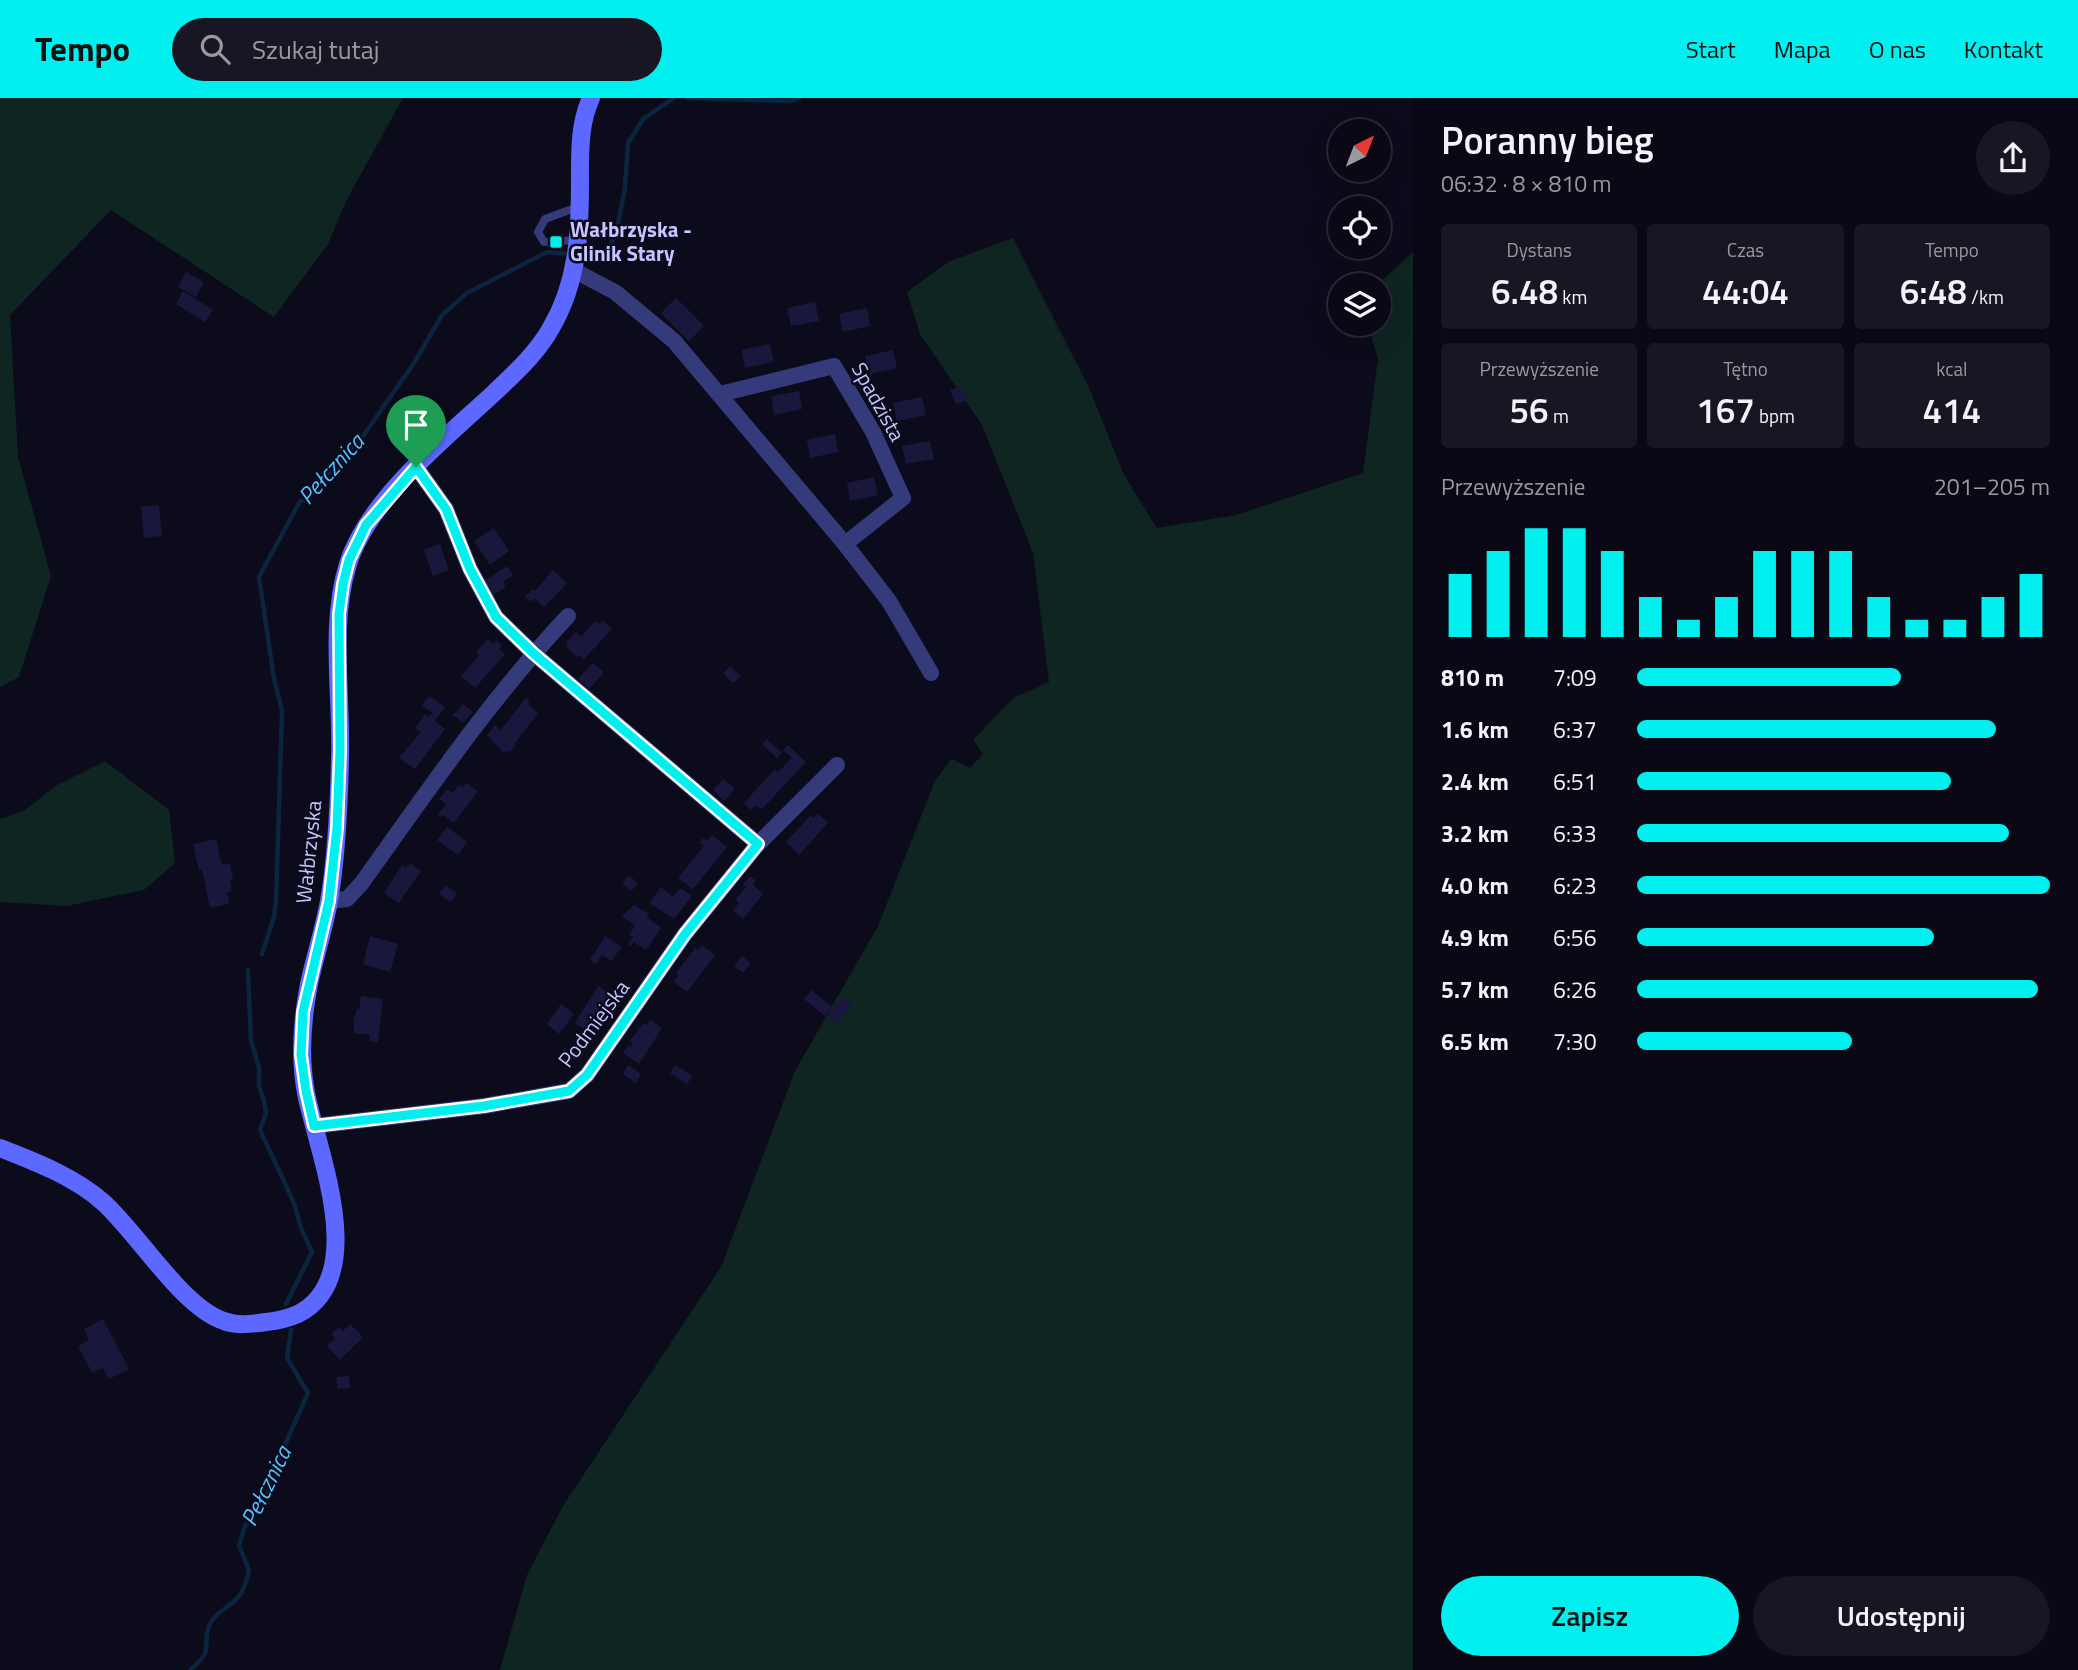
<!DOCTYPE html>
<html lang="pl">
<head>
<meta charset="utf-8">
<style>
  :root { --surface:#090814; --page:#171622; --text:#f1f3f6; --muted:#999aa0; --line:#292934; --accent:#00f0ef }
  body { margin:0; font-family:"Titillium Web",sans-serif; background:var(--page); color:var(--text); height:100vh; display:flex; flex-direction:column; font-size:26px; white-space:nowrap }
  * { box-sizing:border-box; margin:0 }
  p { font-size:23px; color:var(--muted) }
  .icon { flex:none; width:38px; height:38px; fill:none; stroke:currentColor; stroke-width:2; stroke-linecap:round; stroke-linejoin:round }
  .map { position:relative; flex:1; overflow:hidden }
  .sheet { display:flex; flex-direction:column; background:var(--surface); width:665px }
  .sheet>* { flex:none }
  .needle { width:46px; rotate:42deg }
  .buttons { position:absolute; left:1328px; top:21px; display:grid; gap:14px }
  .buttons a { display:grid; place-items:center; width:63px; height:63px; border-radius:50%; background:var(--surface); box-shadow:0 7px 28px #0002,0 0 0 2px var(--line); font-size:35px }
  .pin { position:absolute; display:grid; place-items:center; width:60px; height:60px; color:#fff; margin:-72px -30px; border-radius:50% 50% 50% 0; rotate:-45deg; box-shadow:0 0 7px #0007 }
  .pin .icon { rotate:45deg }
  .round { display:grid; place-items:center; flex:none; width:74px; height:74px; border-radius:37px; background:var(--page) }
  .head { display:flex; align-items:center; justify-content:space-between; height:119px; padding:0 28px }
  h1 { font-size:38px; font-weight:600; line-height:52px }
  .figures { display:grid; grid-template-columns:repeat(3,1fr); gap:10px; height:119px; padding:7px 28px }
  .figures div { display:grid; align-content:center; border-radius:7px; background:var(--page); text-align:center }
  .figures b { font-size:35px; font-weight:600 }
  .figures small { font-size:19px; font-weight:400 }
  .figures p { font-size:19px }
  .chart { height:196px; padding:14px 28px }
  .chart p { display:flex; justify-content:space-between }
  .chart svg { width:100%; height:126px; margin-top:7px; stroke:var(--accent); stroke-width:6 }
  .action { display:flex; gap:14px; margin-top:auto; padding:14px 28px }
  .action a { flex:1; height:80px; border-radius:42px; background:var(--accent); color:#111; font-size:28px; font-weight:600; line-height:80px; text-align:center }
  .action a+a { background:var(--page); color:var(--text) }
  ul { padding:0 28px; list-style:none; font-size:23px }
  li { display:grid; grid-template-columns:112px 84px 1fr; align-items:center; height:52px }
  li i { height:18px; border-radius:9px; background:var(--accent) }
  header { display:flex; align-items:center; gap:42px; box-sizing:border-box; height:98px; padding:0 35px; background:var(--accent); color:#111 }
  header strong { font-size:33px }
  nav { display:flex; gap:38px; margin-inline-start:auto; font-size:24px }
  .search { width:490px; height:63px; background:var(--page); display:flex; align-items:center; gap:18px; box-sizing:border-box; padding:0 24px; border-radius:38px; color:var(--muted); font-size:26px }
  main { display:flex; flex:1; min-height:0 }
  .map>svg:first-child { display:block }
  .green { fill:#0e2522 }
  .lines { fill:none; stroke-linecap:round; stroke-linejoin:round }
  .stream { stroke:#0b253f; stroke-width:4.5 }
  .building { fill:#1a173c }
  .lane { stroke:#353a7b; stroke-width:8 }
  .street { stroke:#353a7b; stroke-width:16 }
  .secondary { stroke:#5c68ff; stroke-width:18 }
  .route-casing { stroke:#fff; stroke-width:14 }
  .route { stroke:#00f0ef; stroke-width:9 }
  .poi-dot { fill:#00f0ef; stroke:#0c0b1b; stroke-width:2.5 }
  .labels { text-anchor:middle; stroke-width:5; stroke-linejoin:round; paint-order:stroke }
  .poi-label { font-size:21px; font-weight:bold; fill:#c5c5ff; stroke:#0c0b1b; text-anchor:start }
  .street-label { font-size:21px; fill:#c5c5ff; stroke:#0c0b1b }
  .water-label { font-size:23px; font-style:italic; fill:#53c1ff; stroke:#0c0b1b }
</style>
</head>
<body>
<header>
<strong>Tempo</strong>
<div class="search"><svg class="icon" aria-label="search" viewBox="0 0 24 24"><circle cx="10" cy="10" r="6"/><path d="M15 15l6 6"/></svg>Szukaj tutaj</div>
<nav><a>Start</a><a>Mapa</a><a>O nas</a><a>Kontakt</a></nav>
</header>
<main>
<div class="map">
<svg width="1413" height="1572" viewBox="0 0 1413 1572">
  <rect width="100%" height="100%" fill="#0c0b1b"/>
  <g class="green">
    <path d="M 0,0 L 403,0 L 346,103 L 328,146 L 274,219 L 111,112 L 10,217 L 18,359 L 51,478 L 19,579 L 0,589 Z"/>
    <path d="M 1013,140 L 1090,292 L 1124,377 L 1157,430 L 1236,417 L 1363,375 L 1378,261 L 1368,226 L 1379,226 L 1379,187 L 1377,187 L 1413,154 L 1413,1572 L 500,1572 L 527,1477 L 563,1408 L 721,1169 L 795,973 L 878,828 L 935,683 L 951,661 L 970,670 L 983,656 L 973,642 L 1013,600 L 1049,584 L 1033,455 L 982,327 L 920,236 L 907,194 L 948,164 Z"/>
    <path d="M 105,663 L 169,712 L 175,765 L 144,792 L 95,802 L 67,808 L 0,804 L 0,721 L 25,712 L 57,687 Z"/>
  </g>
  <g class="lines">
    <g class="stream">
      <path d="M 687,0 L 789,3 L 799,0"/>
      <path d="M 579,157 L 604,159 L 616,136 L 625,90 L 628,45 L 643,21 L 674,0"/>
      <path d="M 262,856 L 274,819 L 276,803 L 282,613 L 274,581 L 259,479 L 299,405 L 356,348 L 414,265 L 442,217 L 467,195 L 547,154 L 570,156"/>
      <path d="M 248,872 L 251,943 L 259,969 L 259,989 L 264,1002 L 266,1015 L 260,1032 L 294,1105 L 301,1130 L 312,1154 L 286,1206"/>
      <path d="M 190,1572 C 218,1550 199,1546 211,1524 C 218,1513 231,1508 239,1498 C 245,1491 247,1480 249,1472 L 239,1448 L 245,1428 L 268,1394 L 280,1358 L 308,1295 L 287,1260 L 291,1232"/>
    </g>
  </g>
  <g class="building">
    <path d="M 186,174 L 204,184 L 196,199 L 178,189 Z"/>
    <path d="M 183,193 L 213,212 L 205,224 L 176,206 Z"/>
    <path d="M 676,200 L 704,228 L 689,243 L 661,215 Z"/>
    <path d="M 815,204 L 819,223 L 791,228 L 787,210 Z"/>
    <path d="M 867,210 L 870,228 L 843,234 L 839,216 Z"/>
    <path d="M 770,246 L 774,264 L 745,270 L 742,252 Z"/>
    <path d="M 893,252 L 897,270 L 869,276 L 865,258 Z"/>
    <path d="M 962,288 L 967,302 L 956,306 L 950,292 Z"/>
    <path d="M 799,293 L 802,311 L 774,317 L 771,298 Z"/>
    <path d="M 922,299 L 926,317 L 897,323 L 893,305 Z"/>
    <path d="M 835,336 L 838,354 L 810,360 L 807,342 Z"/>
    <path d="M 930,343 L 934,361 L 906,366 L 902,348 Z"/>
    <path d="M 874,379 L 878,397 L 850,403 L 847,385 Z"/>
    <path d="M 159,407 L 162,438 L 144,440 L 141,409 Z"/>
    <path d="M 494,430 L 509,453 L 490,467 L 474,443 Z"/>
    <path d="M 440,446 L 449,472 L 433,478 L 424,452 Z"/>
    <path d="M 507,468 L 513,477 L 503,484 L 506,489 L 494,497 L 484,483 Z"/>
    <path d="M 553,472 L 567,485 L 544,509 L 534,500 L 531,504 L 525,499 L 533,491 L 535,493 Z"/>
    <path d="M 602,522 L 612,531 L 584,561 L 579,557 L 577,559 L 566,549 L 568,547 L 566,545 L 576,534 L 581,539 L 595,523 L 599,526 Z"/>
    <path d="M 488,541 L 493,546 L 496,542 L 502,547 L 499,551 L 505,556 L 475,590 L 461,578 L 479,557 L 476,554 Z"/>
    <path d="M 593,565 L 604,574 L 589,591 L 578,581 Z"/>
    <path d="M 730,568 L 741,578 L 733,585 L 723,575 Z"/>
    <path d="M 429,598 L 445,609 L 435,623 L 445,631 L 415,671 L 399,660 L 421,634 L 415,630 L 425,616 L 429,619 L 432,615 L 422,607 Z"/>
    <path d="M 526,600 L 530,603 L 528,606 L 538,615 L 515,645 L 515,649 L 511,653 L 503,654 L 487,637 L 495,627 L 501,632 Z"/>
    <path d="M 463,606 L 473,614 L 463,625 L 453,617 Z"/>
    <path d="M 767,641 L 782,655 L 777,660 L 762,646 Z"/>
    <path d="M 788,647 L 806,664 L 762,711 L 756,707 L 751,712 L 744,705 L 775,671 L 778,674 L 792,660 L 783,652 Z"/>
    <path d="M 723,681 L 735,691 L 724,703 L 713,692 Z"/>
    <path d="M 466,685 L 478,693 L 454,725 L 443,717 L 441,719 L 438,717 L 446,706 L 439,701 L 447,691 L 453,695 L 459,687 L 463,689 Z"/>
    <path d="M 818,716 L 828,725 L 799,757 L 786,744 L 811,717 L 814,720 Z"/>
    <path d="M 447,729 L 467,744 L 458,757 L 437,742 Z"/>
    <path d="M 712,737 L 727,749 L 693,791 L 678,780 L 704,748 L 699,745 L 703,740 L 707,743 Z"/>
    <path d="M 216,741 L 222,767 L 230,765 L 233,781 L 230,782 L 232,793 L 227,794 L 229,806 L 210,810 L 202,771 L 199,772 L 193,746 Z"/>
    <path d="M 410,765 L 421,773 L 399,805 L 384,795 L 402,767 L 406,770 Z"/>
    <path d="M 629,777 L 638,786 L 631,793 L 622,785 Z"/>
    <path d="M 750,778 L 756,783 L 753,787 L 763,796 L 743,821 L 733,812 L 739,805 L 736,801 L 746,789 L 743,787 Z"/>
    <path d="M 446,787 L 457,795 L 451,804 L 439,796 Z"/>
    <path d="M 661,789 L 673,799 L 680,790 L 692,798 L 674,821 L 649,805 Z"/>
    <path d="M 634,807 L 649,816 L 647,819 L 661,830 L 646,852 L 634,844 L 631,848 L 628,846 L 633,839 L 629,837 L 635,828 L 622,818 Z"/>
    <path d="M 370,838 L 398,846 L 390,874 L 363,866 Z"/>
    <path d="M 605,838 L 622,849 L 611,863 L 602,857 L 596,866 L 590,862 Z"/>
    <path d="M 702,847 L 715,857 L 687,894 L 674,884 L 678,877 L 676,875 L 695,850 L 698,852 Z"/>
    <path d="M 742,858 L 751,865 L 743,875 L 734,868 Z"/>
    <path d="M 598,888 L 614,898 L 589,935 L 575,925 Z"/>
    <path d="M 811,892 L 832,909 L 825,918 L 804,901 Z"/>
    <path d="M 361,898 L 383,901 L 378,944 L 369,943 L 370,937 L 354,935 L 354,921 L 357,911 L 359,912 Z"/>
    <path d="M 842,898 L 852,906 L 837,926 L 827,918 Z"/>
    <path d="M 561,906 L 574,916 L 559,936 L 547,926 Z"/>
    <path d="M 650,922 L 662,930 L 639,966 L 623,955 L 628,947 L 630,949 L 633,945 L 630,943 L 643,925 L 646,927 Z"/>
    <path d="M 628,967 L 641,976 L 636,985 L 623,976 Z"/>
    <path d="M 675,967 L 693,978 L 687,986 L 670,975 Z"/>
    <path d="M 103,1221 L 129,1271 L 109,1281 L 103,1270 L 92,1275 L 78,1248 L 89,1242 L 84,1231 Z"/>
    <path d="M 350,1226 L 363,1239 L 340,1262 L 327,1248 L 335,1240 L 331,1236 L 339,1229 L 343,1233 Z"/>
    <path d="M 349,1278 L 350,1290 L 338,1291 L 336,1279 Z"/>
  </g>
  <g class="lines">
    <path class="lane" d="M 577,142 L 544,144 L 538,134 L 545,121 L 580,108"/>
    <g class="street">
      <path d="M 575,173 L 615,194 L 674,243 L 845,446 L 889,503 L 931,575"/>
      <path d="M 720,296 L 834,268 L 873,334 L 903,400 L 845,446"/>
      <path d="M 416,369 L 446,411 L 470,471 L 496,519 L 533,555 L 758,746"/>
      <path d="M 329,803 L 347,801 L 361,786 C 427,694 491,600 568,518"/>
      <path d="M 314,1028 L 484,1008 L 569,993 L 587,977 L 685,836 L 758,746 L 837,667"/>
    </g>
    <path class="secondary" d="M 0,1050 C 36,1064 75,1079 104,1105 C 139,1137 183,1210 224,1223 C 237,1228 252,1226 266,1224 C 276,1223 289,1220 298,1216 C 371,1179 317,1052 306,995 C 299,958 302,922 309,886 C 315,858 324,831 329,803 C 337,756 339,707 340,660 C 342,596 329,527 348,466 C 368,401 447,339 495,294 C 516,274 537,255 551,230 C 578,184 580,135 580,83 C 580,55 579,26 591,0"/>
  </g>
  <g class="lines">
    <g class="route-casing">
      <path id="route" d="M 416,369 L 446,411 L 470,471 L 496,519 L 533,555 L 758,746 L 685,836 L 587,977 L 569,993 L 484,1008 L 314,1028 L 306,993 L 301,957 L 303,914 L 329,803 L 337,730 L 340,653 L 339,516 L 343,486 L 349,462 L 366,427 Z"/>
    </g>
    <use href="#route" class="route"/>
  </g>
  <rect class="poi-dot" x="549" y="137" width="14" height="14" rx="3.5"/>
  <g class="labels">
    <g class="poi-label">
      <text x="570" y="139">Wałbrzyska -<tspan x="570" dy="24">Glinik Stary</tspan></text>
    </g>
    <g class="street-label">
      <text transform="translate(878 304) rotate(61)" y="7">Spadzista</text>
      <text transform="translate(309 754) rotate(-84)" y="7">Wałbrzyska</text>
      <text transform="translate(594 926) rotate(-53)" y="7">Podmiejska</text>
    </g>
    <g class="water-label">
      <text transform="translate(331 371) rotate(-48)" y="8">Pełcznica</text>
      <text transform="translate(266 1388) rotate(-64)" y="8">Pełcznica</text>
    </g>
  </g>
</svg>
<div class="buttons">
<a><svg class="needle" viewBox="-14 -14 28 28"><path d="M0-13l5 13h-10z" fill="#e53935"/><path d="M0 13l5-13h-10z" fill="#999aa0"/></svg></a>
<a><svg class="icon" aria-label="locate" viewBox="0 0 24 24"><circle cx="12" cy="12" r="6"/><path d="M12 2v4M12 18v4M2 12h4M18 12h4"/></svg></a>
<a><svg class="icon" aria-label="layers" viewBox="0 0 24 24"><path d="M12 4l9 5-9 5-9-5zM3 14l9 5 9-5"/></svg></a>
</div>
<div class="pin" style="left:416px;top:369px;background:#1e9e55"><svg class="icon" aria-label="arrive" viewBox="0 0 24 24"><path d="M6 21V4h12l-3 4 3 4H6"/></svg></div>
</div>
<section class="sheet">
<div class="head"><div><h1>Poranny bieg</h1><p>06:32 · 8 × 810 m</p></div><a class="round"><svg class="icon" aria-label="share" viewBox="0 0 24 24"><path d="M12 15V3M7 8l5-5 5 5M5 13v7h14v-7"/></svg></a></div>
<div class="figures">
<div><p>Dystans</p><b>6.48<small> km</small></b></div>
<div><p>Czas</p><b>44:04</b></div>
<div><p>Tempo</p><b>6:48<small> /km</small></b></div>
</div>
<div class="figures">
<div><p>Przewyższenie</p><b>56<small> m</small></b></div>
<div><p>Tętno</p><b>167<small> bpm</small></b></div>
<div><p>kcal</p><b>414</b></div>
</div>
<div class="chart"><p><span>Przewyższenie</span>201–205 m</p>
<svg viewBox="0 0 160 44" preserveAspectRatio="none"><path d="M5 44V22M15 44V14M25 44V6M35 44V6M45 44V14M55 44V30M65 44V38M75 44V30M85 44V14M95 44V14M105 44V14M115 44V30M125 44V38M135 44V38M145 44V30M155 44V22"/></svg>
</div>
<ul>
<li><b>810 m</b>7:09<i style="width:64%"></i></li>
<li><b>1.6 km</b>6:37<i style="width:87%"></i></li>
<li><b>2.4 km</b>6:51<i style="width:76%"></i></li>
<li><b>3.2 km</b>6:33<i style="width:90%"></i></li>
<li><b>4.0 km</b>6:23<i style="width:100%"></i></li>
<li><b>4.9 km</b>6:56<i style="width:72%"></i></li>
<li><b>5.7 km</b>6:26<i style="width:97%"></i></li>
<li><b>6.5 km</b>7:30<i style="width:52%"></i></li>
</ul>
<div class="action"><a>Zapisz</a><a>Udostępnij</a></div>
</section>
</main>
</body>
</html>
